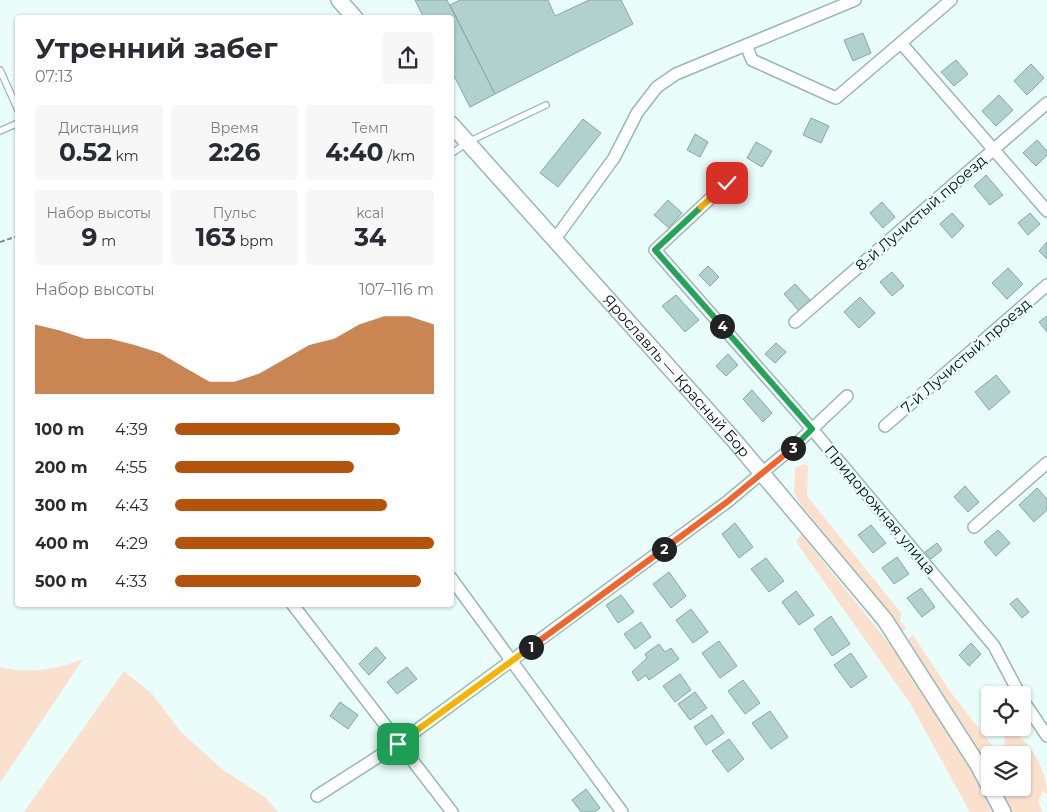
<!DOCTYPE html>
<html lang="ru">
<head>
<meta charset="utf-8">
<style>
  :root { --surface:#fff; --page:#f7f7f7; --text:#2b2b33; --muted:#7c7c81; --accent:#b45309 }
  body { margin:0; font-family:Montserrat,sans-serif; background:var(--page); color:var(--text); height:100vh; display:flex; flex-direction:column; font-size:19px; white-space:nowrap }
  * { box-sizing:border-box; margin:0 }
  p { font-size:16px; color:var(--muted) }
  .icon { flex:none; width:28px; height:28px; fill:none; stroke:currentColor; stroke-width:2; stroke-linecap:round; stroke-linejoin:round }
  .map { position:relative; flex:1; overflow:hidden }
  .details { position:absolute; left:15px; top:15px; width:439px; height:592px; display:flex; flex-direction:column; background:var(--surface); border-radius:5px; box-shadow:0 1px 4px #0004 }
  .details>* { flex:none }
  .fabs { position:absolute; left:981px; top:686px; display:grid; gap:10px }
  .fabs a { display:grid; place-items:center; width:50px; height:50px; border-radius:5px; background:var(--surface); box-shadow:0 1px 4px #0004; font-size:25px }
  .pin { position:absolute; display:grid; place-items:center; width:42px; height:42px; color:#fff; margin:-21px; border-radius:10px; box-shadow:0 2px 8px #0006 }
  .km { position:absolute; width:25px; height:25px; margin:-12px; border-radius:50%; background:#222; color:#fff; font-size:14px; line-height:25px; text-align:center }
  .round { display:grid; place-items:center; flex:none; width:52px; height:52px; border-radius:5px; background:var(--page) }
  .summary { display:flex; align-items:center; justify-content:space-between; height:85px; padding:0 20px }
  h1 { font-size:28px; font-weight:700; line-height:38px }
  .metrics { display:grid; grid-template-columns:repeat(3,1fr); gap:8px; height:85px; padding:5px 20px }
  .metrics div { display:grid; align-content:center; border-radius:5px; background:var(--page); text-align:center }
  .metrics b { font-size:25px; font-weight:700 }
  .metrics small { font-size:14px; font-weight:400 }
  .metrics p { font-size:14px }
  .chart { height:140px; padding:10px 20px }
  .chart p { display:flex; justify-content:space-between }
  .chart svg { width:100%; height:90px; margin-top:5px; fill:var(--accent); opacity:.7 }
  ul { padding:0 20px; list-style:none; font-size:16px }
  li { display:grid; grid-template-columns:80px 60px 1fr; align-items:center; height:38px }
  li i { height:12px; border-radius:6px; background:var(--accent) }
  .map>svg:first-child { display:block }
  .green { fill:#fbe0ce }
  .building { fill:#b0d1cd; stroke:#87a8a4 }
  .lines { fill:none; stroke-linecap:round; stroke-linejoin:round }
  .service-casing { stroke:#98b8b5; stroke-width:8 }
  .minor-casing { stroke:#98b8b5; stroke-width:14 }
  .tertiary-casing { stroke:#98b8b5; stroke-width:18 }
  .path { stroke:#7a8a88; stroke-width:2; stroke-dasharray:5 2.5; stroke-linecap:butt }
  .service { stroke:#fff; stroke-width:5.5 }
  .minor { stroke:#fff; stroke-width:11 }
  .tertiary { stroke:#fff; stroke-width:15 }
  .split-1-casing { stroke:#fff; stroke-width:10 }
  .split-2-casing { stroke:#fff; stroke-width:10 }
  .split-3-casing { stroke:#fff; stroke-width:10 }
  .split-4-casing { stroke:#fff; stroke-width:10 }
  .split-5-casing { stroke:#fff; stroke-width:10 }
  .split-6-casing { stroke:#fff; stroke-width:10 }
  .split-1 { stroke:#f5b400; stroke-width:6 }
  .split-2 { stroke:#f0652b; stroke-width:6 }
  .split-3 { stroke:#f0652b; stroke-width:6 }
  .split-4 { stroke:#22a559; stroke-width:6 }
  .split-5 { stroke:#22a559; stroke-width:6 }
  .split-6 { stroke:#f5b400; stroke-width:6 }
  .labels { text-anchor:middle; stroke-width:4.5; stroke-linejoin:round; paint-order:stroke }
  .street-label { font-size:15px; fill:#061211; stroke:#e9fdfb }
</style>
</head>
<body>
<div class="map">
<svg width="1047" height="812" viewBox="0 0 1047 812">
  <rect width="100%" height="100%" fill="#e9fdfb"/>
  <g class="green">
    <path d="M 805,464 L 808,466 L 807,496 L 901,613 L 900,621 L 906,628 L 902,632 L 801,505 L 794,493 L 795,468 Z"/>
    <path d="M 801,534 L 912,672 L 975,773 L 995,812 L 970,812 L 910,703 L 796,542 Z"/>
    <path d="M 913,635 L 952,694 L 997,752 L 1005,746 L 1004,735 L 1014,732 C 1032,745 1047,771 1047,794 L 1043,791 L 1038,801 L 1043,812 L 1011,812 L 996,788 L 1022,788 L 1022,755 L 990,755 L 990,777 L 907,640 Z"/>
    <path d="M 83,659 L 0,783 L 0,667 C 31,674 54,670 83,659 Z"/>
    <path d="M 124,671 L 152,694 L 181,732 L 223,770 L 265,797 L 278,812 L 24,812 Z"/>
  </g>
  <g class="building">
    <path d="M 415,0 L 447,0 L 495,94 L 470,107 L 451,70 L 451,18 L 424,18 Z"/>
    <path d="M 460,0 L 548,0 L 555,16 L 589,0 L 621,0 L 633,24 L 495,94 L 450,5 Z"/>
    <path d="M 863,33 L 871,53 L 853,61 L 844,40 Z"/>
    <path d="M 956,60 L 968,74 L 954,86 L 941,72 Z"/>
    <path d="M 1031,64 L 1044,78 L 1027,95 L 1014,81 Z"/>
    <path d="M 999,95 L 1013,110 L 996,126 L 982,111 Z"/>
    <path d="M 811,118 L 829,126 L 821,143 L 803,135 Z"/>
    <path d="M 583,119 L 601,133 L 558,187 L 540,173 Z"/>
    <path d="M 695,134 L 708,142 L 700,157 L 687,150 Z"/>
    <path d="M 1037,140 L 1047,151 L 1047,155 L 1036,166 L 1023,153 Z"/>
    <path d="M 756,142 L 772,151 L 762,167 L 747,158 Z"/>
    <path d="M 986,175 L 1003,195 L 990,205 L 974,186 Z"/>
    <path d="M 668,200 L 682,213 L 669,228 L 654,215 Z"/>
    <path d="M 882,202 L 895,217 L 883,228 L 870,213 Z"/>
    <path d="M 952,213 L 964,226 L 952,238 L 940,224 Z"/>
    <path d="M 1030,213 L 1040,224 L 1028,235 L 1018,223 Z"/>
    <path d="M 1047,242 L 1047,259 L 1039,251 Z"/>
    <path d="M 708,266 L 719,277 L 710,286 L 699,275 Z"/>
    <path d="M 1008,268 L 1023,284 L 1007,299 L 992,283 Z"/>
    <path d="M 892,272 L 904,286 L 892,296 L 880,282 Z"/>
    <path d="M 795,284 L 810,300 L 799,311 L 784,294 Z"/>
    <path d="M 676,295 L 699,320 L 685,332 L 662,306 Z"/>
    <path d="M 860,297 L 875,313 L 859,328 L 844,312 Z"/>
    <path d="M 1047,316 L 1047,332 L 1039,322 Z"/>
    <path d="M 776,343 L 786,352 L 775,363 L 765,354 Z"/>
    <path d="M 728,354 L 738,365 L 726,376 L 716,366 Z"/>
    <path d="M 996,375 L 1010,392 L 989,410 L 975,392 Z"/>
    <path d="M 752,390 L 772,413 L 763,422 L 743,399 Z"/>
    <path d="M 965,486 L 979,502 L 968,512 L 954,497 Z"/>
    <path d="M 1037,488 L 1047,499 L 1047,510 L 1034,522 L 1019,505 Z"/>
    <path d="M 735,523 L 753,547 L 739,558 L 722,534 Z"/>
    <path d="M 871,525 L 886,543 L 873,553 L 858,535 Z"/>
    <path d="M 998,530 L 1010,543 L 996,556 L 984,542 Z"/>
    <path d="M 937,543 L 942,550 L 931,559 L 925,552 Z"/>
    <path d="M 897,557 L 909,574 L 894,584 L 882,568 Z"/>
    <path d="M 766,558 L 784,581 L 769,592 L 751,569 Z"/>
    <path d="M 669,572 L 686,596 L 671,608 L 653,584 Z"/>
    <path d="M 921,588 L 935,607 L 922,617 L 907,598 Z"/>
    <path d="M 796,591 L 814,615 L 799,625 L 782,602 Z"/>
    <path d="M 621,595 L 634,612 L 618,623 L 606,605 Z"/>
    <path d="M 1017,598 L 1029,612 L 1022,618 L 1010,604 Z"/>
    <path d="M 691,609 L 708,632 L 693,643 L 676,620 Z"/>
    <path d="M 831,616 L 850,644 L 832,656 L 814,629 Z"/>
    <path d="M 641,622 L 651,637 L 635,649 L 624,634 Z"/>
    <path d="M 719,641 L 737,666 L 720,678 L 702,653 Z"/>
    <path d="M 971,643 L 981,654 L 969,666 L 959,655 Z"/>
    <path d="M 659,644 L 665,652 L 671,648 L 679,659 L 649,680 L 646,675 L 638,681 L 632,672 L 647,658 L 645,654 Z"/>
    <path d="M 376,647 L 386,658 L 369,675 L 359,664 Z"/>
    <path d="M 851,653 L 867,677 L 851,688 L 834,665 Z"/>
    <path d="M 407,667 L 417,679 L 397,694 L 387,682 Z"/>
    <path d="M 680,674 L 691,690 L 675,702 L 663,686 Z"/>
    <path d="M 743,680 L 760,703 L 745,714 L 728,691 Z"/>
    <path d="M 695,692 L 707,708 L 690,720 L 678,704 Z"/>
    <path d="M 340,702 L 358,715 L 348,729 L 330,716 Z"/>
    <path d="M 770,711 L 788,737 L 771,749 L 752,723 Z"/>
    <path d="M 712,715 L 724,733 L 706,745 L 694,727 Z"/>
    <path d="M 729,739 L 744,759 L 728,772 L 712,751 Z"/>
    <path d="M 586,789 L 600,808 L 595,812 L 581,812 L 572,800 Z"/>
  </g>
  <g class="lines">
    <g class="service-casing">
      <g id="service">
        <path d="M 0,70 L 18,110"/>
        <path d="M 0,131 L 18,123"/>
        <path d="M 451,154 L 468,142 L 546,105"/>
      </g>
    </g>
    <g class="minor-casing">
      <g id="minor">
        <path d="M 901,43 L 1047,211"/>
        <path d="M 746,45 L 752,60 L 836,98 L 951,0"/>
        <path d="M 727,183 L 655,250 L 812,429 L 994,646 L 1020,695"/>
        <path d="M 555,239 L 614,158 L 637,113 L 657,87 L 676,74 L 855,0"/>
        <path d="M 795,322 L 1047,103"/>
        <path d="M 885,426 L 1047,285"/>
        <path d="M 974,527 L 1047,463"/>
        <path d="M 451,578 L 622,812"/>
        <path d="M 293,605 L 452,812"/>
        <path d="M 1022,699 L 1047,736"/>
        <path d="M 317,796 L 398,744 L 727,502 L 793,447 L 847,396"/>
      </g>
    </g>
    <g class="tertiary-casing">
      <g id="tertiary">
        <path d="M 339,0 L 355,18"/>
        <path id="s1" d="M 451,124 L 734,440 L 885,620 L 978,765 L 1003,812"/>
      </g>
    </g>
    <path class="path" d="M 0,242 L 18,236"/>
    <use href="#service" class="service"/>
    <use href="#minor" class="minor"/>
    <use href="#tertiary" class="tertiary"/>
  </g>
  <g class="lines">
    <g class="split-1-casing">
      <path id="split-1" d="M 398,744 L 531,647"/>
    </g>
    <g class="split-2-casing">
      <path id="split-2" d="M 531,647 L 664,549"/>
    </g>
    <g class="split-3-casing">
      <path id="split-3" d="M 664,549 L 727,502 L 793,448"/>
    </g>
    <g class="split-4-casing">
      <path id="split-4" d="M 722,326 L 812,429 L 793,448"/>
    </g>
    <g class="split-5-casing">
      <path id="split-5" d="M 701,207 L 655,250 L 722,326"/>
    </g>
    <g class="split-6-casing">
      <path id="split-6" d="M 701,207 L 727,183"/>
    </g>
    <use href="#split-1" class="split-1"/>
    <use href="#split-2" class="split-2"/>
    <use href="#split-3" class="split-3"/>
    <use href="#split-4" class="split-4"/>
    <use href="#split-5" class="split-5"/>
    <use href="#split-6" class="split-6"/>
  </g>
  <g class="labels">
    <g class="street-label">
      <text transform="translate(921 213) rotate(-41)" y="5">8-й Лучистый проезд</text>
      <text transform="translate(966 356) rotate(-41)" y="5">7-й Лучистый проезд</text>
      <text dy="5" stroke="none"><textPath href="#s1" startOffset="338">Ярославль — Красный Бор</textPath></text>
      <text transform="translate(880 510) rotate(50)" y="5">Придорожная улица</text>
    </g>
  </g>
</svg>
<div class="fabs">
<a><svg class="icon" aria-label="locate" viewBox="0 0 24 24"><circle cx="12" cy="12" r="6"/><path d="M12 2v4M12 18v4M2 12h4M18 12h4"/></svg></a>
<a><svg class="icon" aria-label="layers" viewBox="0 0 24 24"><path d="M12 4l9 5-9 5-9-5zM3 14l9 5 9-5"/></svg></a>
</div>
<div class="pin" style="left:398px;top:744px;background:#1e9e55"><svg class="icon" aria-label="arrive" viewBox="0 0 24 24"><path d="M6 21V4h12l-3 4 3 4H6"/></svg></div>
<div class="pin" style="left:727px;top:183px;background:#d93025"><svg class="icon" aria-label="check" viewBox="0 0 24 24"><path d="M5 12l5 5 9-10"/></svg></div>
<b class="km" style="left:531px;top:647px">1</b>
<b class="km" style="left:664px;top:549px">2</b>
<b class="km" style="left:793px;top:448px">3</b>
<b class="km" style="left:722px;top:326px">4</b>
<section class="details">
<div class="summary"><div><h1>Утренний забег</h1><p>07:13</p></div><a class="round"><svg class="icon" aria-label="share" viewBox="0 0 24 24"><path d="M12 15V3M7 8l5-5 5 5M5 13v7h14v-7"/></svg></a></div>
<div class="metrics">
<div><p>Дистанция</p><b>0.52<small> km</small></b></div>
<div><p>Время</p><b>2:26</b></div>
<div><p>Темп</p><b>4:40<small> /km</small></b></div>
</div>
<div class="metrics">
<div><p>Набор высоты</p><b>9<small> m</small></b></div>
<div><p>Пульс</p><b>163<small> bpm</small></b></div>
<div><p>kcal</p><b>34</b></div>
</div>
<div class="chart"><p><span>Набор высоты</span>107–116 m</p>
<svg viewBox="0 0 160 44" preserveAspectRatio="none"><path d="M0 44V10L10 13L20 17L30 17L40 20L50 24L60 31L70 38L80 38L90 34L100 27L110 20L120 17L130 10L140 6L150 6L160 10V44z"/></svg>
</div>
<ul>
<li><b>100 m</b>4:39<i style="width:87%"></i></li>
<li><b>200 m</b>4:55<i style="width:69%"></i></li>
<li><b>300 m</b>4:43<i style="width:82%"></i></li>
<li><b>400 m</b>4:29<i style="width:100%"></i></li>
<li><b>500 m</b>4:33<i style="width:95%"></i></li>
</ul>
</section>
</div>
</body>
</html>
